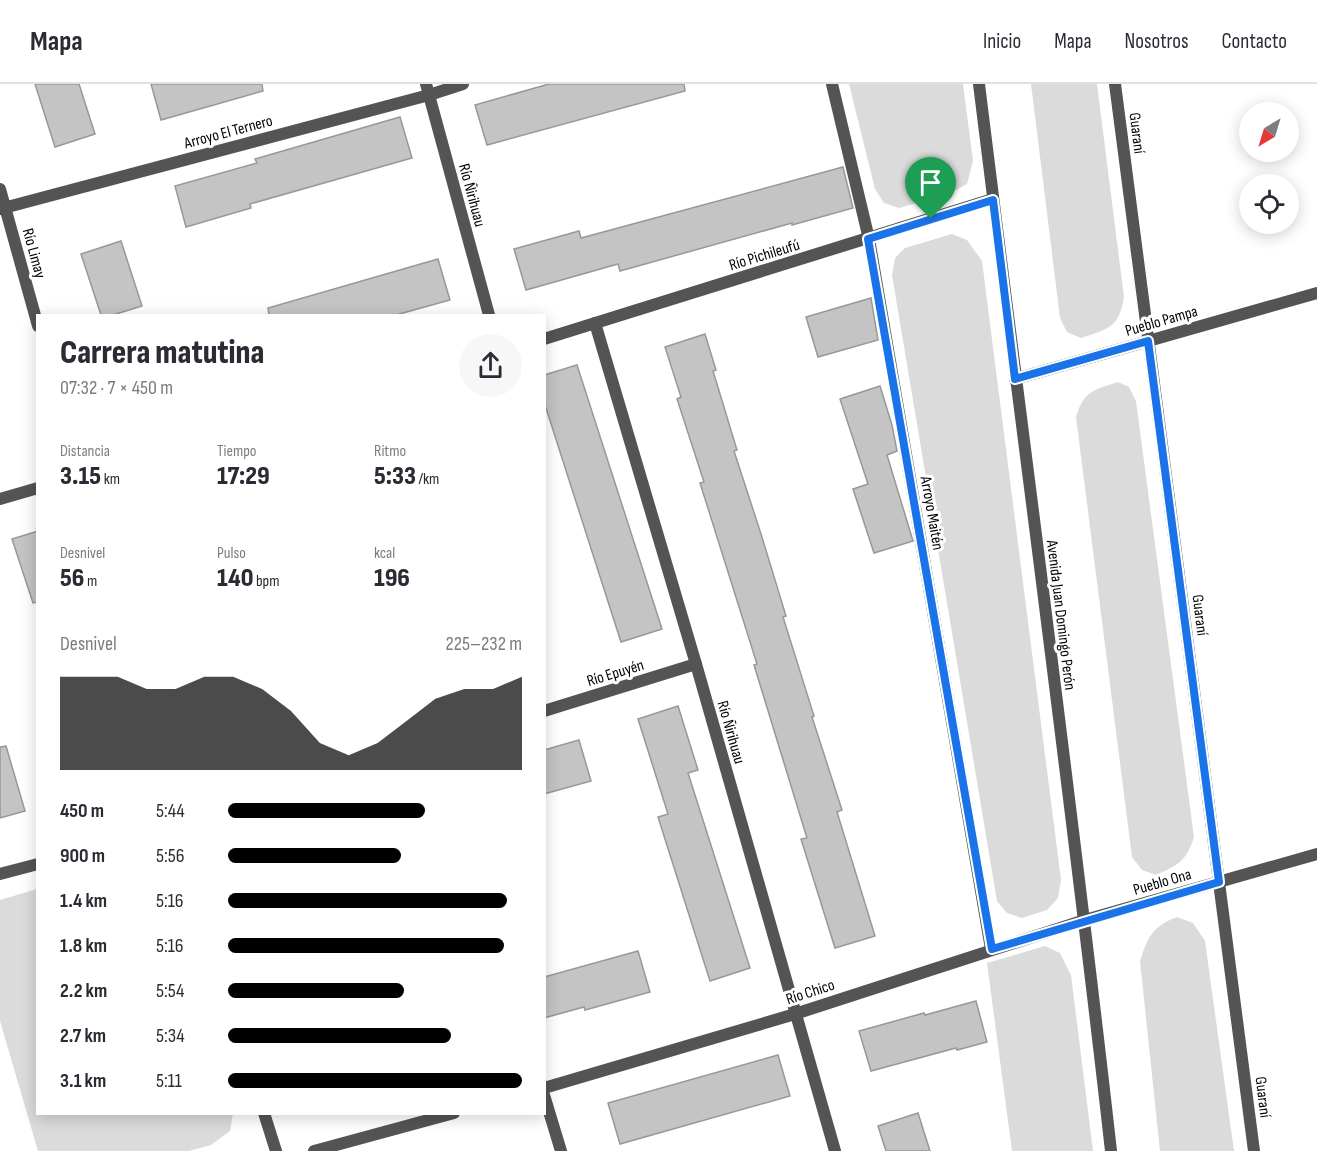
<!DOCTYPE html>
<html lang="es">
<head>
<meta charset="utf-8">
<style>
  :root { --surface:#fff; --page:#f7f7f7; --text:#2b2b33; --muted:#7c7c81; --line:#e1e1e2; --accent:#000 }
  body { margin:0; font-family:"Sofia Sans Condensed",sans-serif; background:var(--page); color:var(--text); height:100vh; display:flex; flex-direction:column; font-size:22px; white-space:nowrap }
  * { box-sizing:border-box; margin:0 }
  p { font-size:20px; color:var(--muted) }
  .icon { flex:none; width:33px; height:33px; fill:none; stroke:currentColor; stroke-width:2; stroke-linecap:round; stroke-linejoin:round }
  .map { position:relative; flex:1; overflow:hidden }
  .drawer { position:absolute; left:36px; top:230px; width:510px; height:801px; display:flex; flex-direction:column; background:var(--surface); border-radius:0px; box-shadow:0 3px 15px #0003 }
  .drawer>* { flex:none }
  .needle { width:39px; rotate:218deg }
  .controls { position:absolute; left:1239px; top:18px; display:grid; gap:12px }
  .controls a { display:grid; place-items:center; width:60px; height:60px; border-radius:50%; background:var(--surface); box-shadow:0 3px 15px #0003; font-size:30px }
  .pin { position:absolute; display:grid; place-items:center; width:51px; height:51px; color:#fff; margin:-62px -26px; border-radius:50% 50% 50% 0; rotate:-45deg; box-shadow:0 0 6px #0007 }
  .pin .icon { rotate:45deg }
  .round { display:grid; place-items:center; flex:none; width:63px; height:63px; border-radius:32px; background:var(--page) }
  .head { display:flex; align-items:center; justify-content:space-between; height:102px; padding:0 24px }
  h1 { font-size:33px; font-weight:800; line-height:45px }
  .stats { display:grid; grid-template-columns:repeat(3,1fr); gap:9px; height:102px; padding:6px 24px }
  .stats div { display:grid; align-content:center }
  .stats b { font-size:26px; font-weight:800 }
  .stats small { font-size:16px; font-weight:400 }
  .stats p { font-size:16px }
  .chart { height:168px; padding:12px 24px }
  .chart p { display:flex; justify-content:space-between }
  .chart svg { width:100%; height:108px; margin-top:6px; fill:var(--accent); opacity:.7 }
  ul { padding:0 24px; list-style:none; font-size:20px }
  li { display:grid; grid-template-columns:96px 72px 1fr; align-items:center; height:45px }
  li i { height:15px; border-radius:8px; background:var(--accent) }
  header { display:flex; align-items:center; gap:36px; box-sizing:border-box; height:84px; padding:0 30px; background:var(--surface); border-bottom:2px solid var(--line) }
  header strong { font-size:28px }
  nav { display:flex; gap:33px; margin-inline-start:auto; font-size:21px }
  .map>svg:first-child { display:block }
  .green { fill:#dbdbdb }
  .building { fill:#c4c4c4; stroke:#989898; stroke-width:1.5 }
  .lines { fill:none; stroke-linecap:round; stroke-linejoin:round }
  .minor { stroke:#545454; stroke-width:12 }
  .tertiary { stroke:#545454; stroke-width:12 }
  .route-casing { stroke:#fff; stroke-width:12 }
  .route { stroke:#1a73e8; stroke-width:8 }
  .labels { text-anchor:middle; stroke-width:6; stroke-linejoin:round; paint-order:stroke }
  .street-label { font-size:16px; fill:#000; stroke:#fff }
</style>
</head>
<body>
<header>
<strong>Mapa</strong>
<nav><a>Inicio</a><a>Mapa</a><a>Nosotros</a><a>Contacto</a></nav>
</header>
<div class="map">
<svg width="1317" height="1067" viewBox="0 0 1317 1067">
  <rect width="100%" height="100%" fill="#fff"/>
  <g class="green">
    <path d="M 849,0 L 963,0 L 973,77 L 967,100 L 951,109 L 899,124 L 884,119 L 875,105 Z"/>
    <path d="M 1031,0 L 1097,0 L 1124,213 C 1119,244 1108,245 1081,254 L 1067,248 L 1060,234 Z"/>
    <path d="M 952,150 L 967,156 L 982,177 L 1061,796 L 1058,814 L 1047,826 L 1022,834 L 1007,829 L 997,817 L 892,191 L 895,174 L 905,164 Z"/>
    <path d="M 1118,298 L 1129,303 L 1136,317 L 1194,753 C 1186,778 1178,781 1156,791 L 1142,786 L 1132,773 L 1076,333 C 1084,307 1093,306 1118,298 Z"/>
    <path d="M 37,805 L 38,1029 L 233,1029 L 230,1047 L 211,1061 L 189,1067 L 38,1067 L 0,937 L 0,816 Z"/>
    <path d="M 1177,833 L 1193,839 L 1205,857 L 1234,1067 L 1160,1067 L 1140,877 C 1148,852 1153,842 1177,833 Z"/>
    <path d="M 1045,862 L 1060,869 L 1071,891 L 1093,1067 L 1012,1067 L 987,879 Z"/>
  </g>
  <g class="building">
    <path d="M 35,0 L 79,0 L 95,50 L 55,63 Z"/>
    <path d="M 151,0 L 262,0 L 263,7 L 161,36 Z"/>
    <path d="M 549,0 L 684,0 L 685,7 L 487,61 L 475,21 Z"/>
    <path d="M 400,33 L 412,74 L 250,120 L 251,124 L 186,143 L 175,102 L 257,79 L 255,75 Z"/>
    <path d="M 843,83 L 853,124 L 792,141 L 792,139 L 620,187 L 618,180 L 526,206 L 514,165 L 579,147 L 581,154 Z"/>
    <path d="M 121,157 L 142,222 L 113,231 L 101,231 L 81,170 Z"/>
    <path d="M 438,175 L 450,216 L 396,231 L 269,231 L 268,224 Z"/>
    <path d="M 871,214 L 878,256 L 818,273 L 806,233 Z"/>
    <path d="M 705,250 L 716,286 L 713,287 L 737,366 L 734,367 L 761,450 L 786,532 L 783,533 L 814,632 L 812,633 L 842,726 L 837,728 L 875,852 L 835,864 L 801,755 L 807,754 L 754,581 L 757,580 L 700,399 L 704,398 L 677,315 L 681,313 L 665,263 Z"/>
    <path d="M 577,281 L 662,545 L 621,558 L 544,318 L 544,291 Z"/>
    <path d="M 880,302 L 892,341 L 897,367 L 887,371 L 913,457 L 874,469 L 853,405 L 868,400 L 840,315 Z"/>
    <path d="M 38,447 L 38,518 L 33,519 L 12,455 Z"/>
    <path d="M 678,622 L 698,686 L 688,689 L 750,884 L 710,897 L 658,733 L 668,730 L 638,635 Z"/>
    <path d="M 579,656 L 591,697 L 544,710 L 544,666 Z"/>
    <path d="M 6,662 L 25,727 L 0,734 L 0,663 Z"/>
    <path d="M 638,867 L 650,908 L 585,926 L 584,923 L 544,934 L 544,893 Z"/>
    <path d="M 976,917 L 987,958 L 957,966 L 956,964 L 871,987 L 859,947 L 924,929 L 925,931 Z"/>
    <path d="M 778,971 L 790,1012 L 620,1060 L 608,1019 Z"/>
    <path d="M 918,1029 L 930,1067 L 886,1067 L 878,1042 Z"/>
  </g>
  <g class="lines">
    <g class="minor">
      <path d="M 426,0 L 489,231"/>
      <path d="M 832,0 L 869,155 L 991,865"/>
      <path d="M 1115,0 L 1254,1067"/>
      <path d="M 0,125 L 429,11 L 463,0"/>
      <path d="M 595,239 L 696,580 L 835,1067"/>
      <path d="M 544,255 L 993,115"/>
      <path d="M 1015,295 L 1317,209"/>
      <path d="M 0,415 L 38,404"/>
      <path d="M 544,627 L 696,580"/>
      <path d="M 0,790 L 38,780"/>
      <path d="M 544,1004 L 795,930 L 1085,836 L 1317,770"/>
      <path d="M 544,1011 L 561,1067"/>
      <path d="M 314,1067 L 454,1029"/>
    </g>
    <g class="tertiary">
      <path d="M 979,0 C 1023,356 1071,711 1111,1067"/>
      <path d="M 0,105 L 38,242"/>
      <path d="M 264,1029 L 276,1067"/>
    </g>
  </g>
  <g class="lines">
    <g class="route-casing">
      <path id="route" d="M 993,116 L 1015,295 L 1148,257 L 1219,798 L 992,865 L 868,155 Z"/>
    </g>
    <use href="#route" class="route"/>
  </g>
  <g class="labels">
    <g class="street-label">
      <text transform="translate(228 47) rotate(-15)" y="6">Arroyo El Ternero</text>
      <text transform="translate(1138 49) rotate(83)" y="6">Guaraní</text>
      <text transform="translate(473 111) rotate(75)" y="6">Río Ñirihuau</text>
      <text transform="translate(35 169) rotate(75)" y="6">Río Limay</text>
      <text transform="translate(764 170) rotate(-17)" y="6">Río Pichileufú</text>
      <text transform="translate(1161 236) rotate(-16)" y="6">Pueblo Pampa</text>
      <text transform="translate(933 429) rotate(80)" y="6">Arroyo Maitén</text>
      <text transform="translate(1062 531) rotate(83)" y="6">Avenida Juan Domingo Perón</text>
      <text transform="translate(1201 531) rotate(83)" y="6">Guaraní</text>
      <text transform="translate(615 588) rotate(-17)" y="6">Río Epuyén</text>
      <text transform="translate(732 648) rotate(74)" y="6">Río Ñirihuau</text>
      <text transform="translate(1162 797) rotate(-16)" y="6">Pueblo Ona</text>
      <text transform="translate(810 907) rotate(-18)" y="6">Río Chico</text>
      <text transform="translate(1264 1013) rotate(83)" y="6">Guaraní</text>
    </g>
  </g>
</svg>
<div class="controls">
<a><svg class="needle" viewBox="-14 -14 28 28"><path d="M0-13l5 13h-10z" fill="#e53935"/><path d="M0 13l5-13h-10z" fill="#7c7c81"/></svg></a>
<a><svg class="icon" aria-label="locate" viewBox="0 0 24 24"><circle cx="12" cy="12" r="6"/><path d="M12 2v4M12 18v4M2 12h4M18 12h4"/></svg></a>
</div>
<div class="pin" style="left:931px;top:135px;background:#1e9e55"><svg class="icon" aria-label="arrive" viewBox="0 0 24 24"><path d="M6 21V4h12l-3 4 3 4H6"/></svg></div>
<section class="drawer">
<div class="head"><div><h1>Carrera matutina</h1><p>07:32 · 7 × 450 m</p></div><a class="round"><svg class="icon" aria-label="share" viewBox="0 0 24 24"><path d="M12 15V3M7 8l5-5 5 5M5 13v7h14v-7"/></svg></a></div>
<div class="stats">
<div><p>Distancia</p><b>3.15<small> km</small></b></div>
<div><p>Tiempo</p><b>17:29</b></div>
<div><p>Ritmo</p><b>5:33<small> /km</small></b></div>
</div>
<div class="stats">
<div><p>Desnivel</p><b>56<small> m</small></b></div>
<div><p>Pulso</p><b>140<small> bpm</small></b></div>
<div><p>kcal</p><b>196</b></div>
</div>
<div class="chart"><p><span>Desnivel</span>225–232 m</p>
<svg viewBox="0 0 160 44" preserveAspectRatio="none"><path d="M0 44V6L10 6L20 6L30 11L40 11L50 6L60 6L70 11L80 20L90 33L100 38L110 33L120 24L130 15L140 11L150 11L160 6V44z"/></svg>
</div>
<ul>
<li><b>450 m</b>5:44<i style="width:67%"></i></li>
<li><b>900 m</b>5:56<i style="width:59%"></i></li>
<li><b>1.4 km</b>5:16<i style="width:95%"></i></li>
<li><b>1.8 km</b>5:16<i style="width:94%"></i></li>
<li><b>2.2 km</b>5:54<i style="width:60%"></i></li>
<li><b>2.7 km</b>5:34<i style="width:76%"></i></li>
<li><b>3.1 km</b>5:11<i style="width:100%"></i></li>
</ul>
</section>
</div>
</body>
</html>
